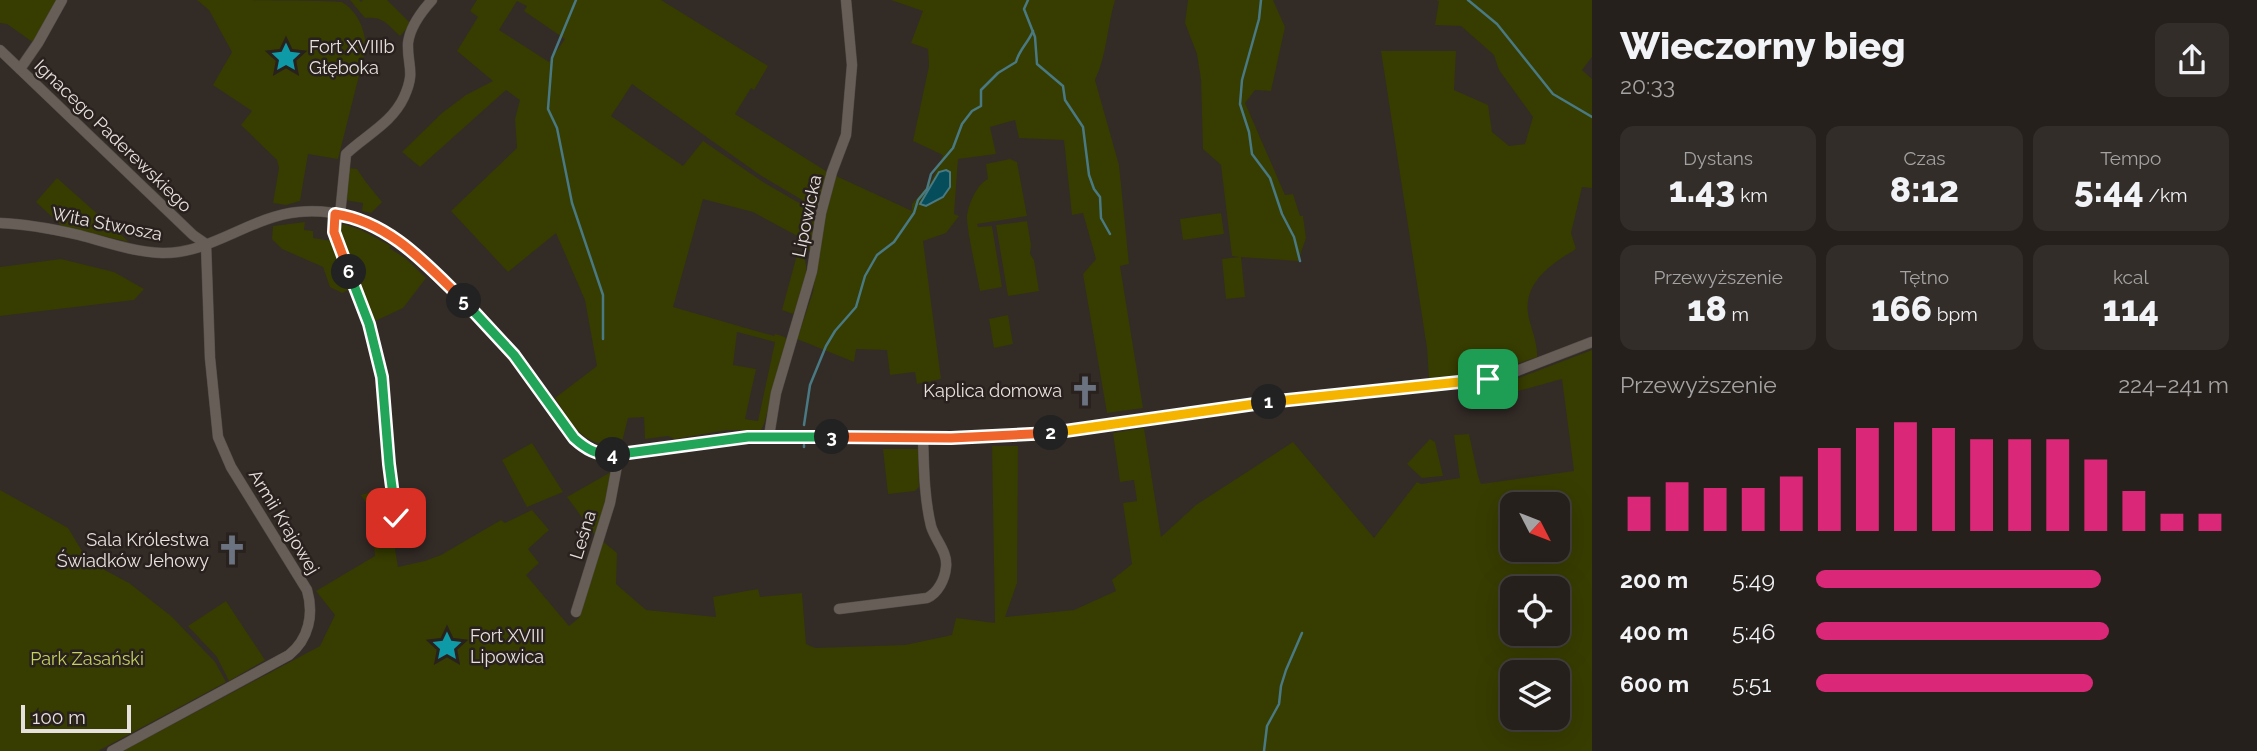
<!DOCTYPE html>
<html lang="pl">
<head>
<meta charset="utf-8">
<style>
  :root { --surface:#26201c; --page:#322d29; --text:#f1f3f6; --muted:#a4a3a3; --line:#423e3b; --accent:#db2777 }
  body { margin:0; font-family:Raleway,sans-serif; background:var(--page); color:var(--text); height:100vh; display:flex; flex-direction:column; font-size:26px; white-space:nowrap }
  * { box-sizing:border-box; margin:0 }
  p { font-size:23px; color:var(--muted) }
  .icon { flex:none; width:38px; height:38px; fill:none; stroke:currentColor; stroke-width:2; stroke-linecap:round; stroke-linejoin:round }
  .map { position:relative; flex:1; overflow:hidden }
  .sheet { display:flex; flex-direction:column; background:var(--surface); width:665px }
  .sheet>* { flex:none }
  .needle { width:46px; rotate:132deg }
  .controls { position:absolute; left:1500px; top:492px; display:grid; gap:14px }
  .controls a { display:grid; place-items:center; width:70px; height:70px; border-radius:14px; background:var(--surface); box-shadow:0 7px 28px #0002,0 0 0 2px var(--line); font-size:35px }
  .scale { position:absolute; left:21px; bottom:18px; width:110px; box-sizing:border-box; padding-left:7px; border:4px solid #e7e1de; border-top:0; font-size:19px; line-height:24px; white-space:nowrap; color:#e7e1de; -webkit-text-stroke:5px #29211d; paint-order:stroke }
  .pin { position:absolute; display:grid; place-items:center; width:60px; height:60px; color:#fff; margin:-30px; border-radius:14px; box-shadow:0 4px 10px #0006 }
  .km { position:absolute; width:35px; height:35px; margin:-18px; border-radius:50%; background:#222; color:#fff; font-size:19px; line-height:35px; text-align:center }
  .round { display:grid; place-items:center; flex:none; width:74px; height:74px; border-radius:14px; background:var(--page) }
  .overview { display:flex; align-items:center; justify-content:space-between; height:119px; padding:0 28px }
  h1 { font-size:38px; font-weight:800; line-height:52px }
  .metrics { display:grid; grid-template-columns:repeat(3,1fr); gap:10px; height:119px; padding:7px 28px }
  .metrics div { display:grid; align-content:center; border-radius:14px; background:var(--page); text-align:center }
  .metrics b { font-size:35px; font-weight:800 }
  .metrics small { font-size:19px; font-weight:400 }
  .metrics p { font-size:19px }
  .chart { height:196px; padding:14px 28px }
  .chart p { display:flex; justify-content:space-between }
  .chart svg { width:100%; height:126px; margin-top:7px; stroke:var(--accent); stroke-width:6 }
  ul { padding:0 28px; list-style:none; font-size:23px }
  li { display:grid; grid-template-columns:112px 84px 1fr; align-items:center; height:52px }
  li i { height:18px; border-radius:9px; background:var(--accent) }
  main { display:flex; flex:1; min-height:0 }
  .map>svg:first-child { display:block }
  .green { fill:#373c01; fill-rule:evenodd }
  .water { fill:#054d5a; stroke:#497982; stroke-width:2 }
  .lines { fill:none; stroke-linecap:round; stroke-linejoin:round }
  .stream { stroke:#497982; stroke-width:2.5 }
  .minor-casing { stroke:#504945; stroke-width:11 }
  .minor { stroke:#675e58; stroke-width:10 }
  .split-1-casing { stroke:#fff; stroke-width:14 }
  .split-2-casing { stroke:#fff; stroke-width:14 }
  .split-3-casing { stroke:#fff; stroke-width:14 }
  .split-4-casing { stroke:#fff; stroke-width:14 }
  .split-5-casing { stroke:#fff; stroke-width:14 }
  .split-6-casing { stroke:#fff; stroke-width:14 }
  .split-7-casing { stroke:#fff; stroke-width:14 }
  .split-1 { stroke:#f5b400; stroke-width:9 }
  .split-2 { stroke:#f5b400; stroke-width:9 }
  .split-3 { stroke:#f0652b; stroke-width:9 }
  .split-4 { stroke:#22a559; stroke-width:9 }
  .split-5 { stroke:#22a559; stroke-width:9 }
  .split-6 { stroke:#f0652b; stroke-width:9 }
  .split-7 { stroke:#22a559; stroke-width:9 }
  .labels { text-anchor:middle; stroke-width:5; stroke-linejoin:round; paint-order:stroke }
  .poi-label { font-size:18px; fill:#e7e1de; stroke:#29211d; text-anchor:start }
  .street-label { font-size:18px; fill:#e7e1de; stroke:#29211d }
  .park-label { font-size:18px; fill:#c4d15e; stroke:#29211d }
</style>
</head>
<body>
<main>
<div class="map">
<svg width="1592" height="751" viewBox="0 0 1592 751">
  <rect width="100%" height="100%" fill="#332b26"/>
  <g class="green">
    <path d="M 0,0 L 59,0 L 34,43 L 7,24 L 0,23 Z"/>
    <path d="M 197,0 C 217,0 332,0 342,2 C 358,12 365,29 366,48 L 338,159 L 308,154 L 300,201 L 286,205 L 273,203 L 279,168 L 277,160 L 241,125 L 252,111 L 213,85 L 232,52 L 209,10 Z"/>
    <path d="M 350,0 L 359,0 L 361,2 L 363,0 L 387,0 L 411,24 L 400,36 C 387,24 383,16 365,18 Z"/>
    <path d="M 477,0 L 661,0 L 768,66 L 754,90 L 751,88 L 735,114 L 829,173 L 819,210 L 760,175 L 632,84 L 611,116 L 683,166 L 703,141 L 763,182 L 818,214 L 812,251 L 799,246 L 801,238 L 753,212 L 703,199 L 673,307 L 774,336 L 775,334 L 785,337 L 787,341 L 764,424 L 761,430 L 727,430 L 675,439 L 668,436 L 645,439 L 644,417 L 628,418 L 621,446 C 581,445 575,429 555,398 L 597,366 L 585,300 L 556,233 L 508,272 L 451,211 L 517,148 L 515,119 L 520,100 L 506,90 L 420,167 L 402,152 L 442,113 L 466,95 L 493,81 L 457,51 L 478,17 L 470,11 ZM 517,1 L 527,6 L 524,11 L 565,39 L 549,62 L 499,30 ZM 737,332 L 775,342 L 758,421 L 745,419 L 756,369 L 733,365 Z"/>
    <path d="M 891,0 L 1115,0 C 1107,27 1107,55 1095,80 L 1119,165 L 1129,264 L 1120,266 L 1143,408 L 1107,413 L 1083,274 L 1096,259 L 1083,213 L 1072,215 L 1064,140 L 1019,138 L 1015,120 L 990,127 L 996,154 L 958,159 L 954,214 L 959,216 L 946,233 L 923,241 L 941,379 L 917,384 L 915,372 L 890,375 L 887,350 L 856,349 L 854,362 L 797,339 L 813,292 L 818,250 L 834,175 L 912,211 L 912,204 L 931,182 L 943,155 L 913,141 L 929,66 L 928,49 L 911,43 L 923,11 Z"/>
    <path d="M 1188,0 L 1273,0 L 1285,27 L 1271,91 L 1255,90 L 1245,103 L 1285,195 L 1293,194 L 1300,216 L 1303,216 L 1306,238 L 1298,261 L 1241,257 L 1245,297 L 1226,299 L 1222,259 L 1239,257 L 1232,256 L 1221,165 L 1203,149 L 1201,80 L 1197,54 L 1185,23 Z"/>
    <path d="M 1436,0 L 1592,0 L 1592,57 L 1582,70 L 1592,79 L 1592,188 L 1582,187 L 1571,233 L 1576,249 C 1553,263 1524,281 1528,313 C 1530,327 1538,342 1537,357 L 1498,370 L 1496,367 L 1492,368 L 1492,371 L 1468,376 L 1465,371 L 1462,372 L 1461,376 L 1429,379 L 1427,348 L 1381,51 L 1456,51 L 1454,90 L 1488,105 L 1492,132 L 1509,146 L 1525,144 L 1533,117 L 1499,70 L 1494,55 L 1461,26 L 1435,25 L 1439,1 Z"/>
    <path d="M 1010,159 L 1017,162 L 1027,216 L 977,224 L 978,227 L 992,226 L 1002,287 L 980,291 C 977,274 966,228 967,215 C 969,203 977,184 988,179 L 986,164 Z"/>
    <path d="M 349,168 L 357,169 L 365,181 L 382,202 L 371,213 L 362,211 L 363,203 L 345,200 Z"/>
    <path d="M 57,178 L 129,242 L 62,226 L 36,202 Z"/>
    <path d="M 1221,213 L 1224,234 L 1183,240 L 1180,219 Z"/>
    <path d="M 1027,221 L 1031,245 L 1030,254 L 1034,260 L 1039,291 L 1008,296 L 996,225 Z"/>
    <path d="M 305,222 L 304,230 L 313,231 L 313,238 L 332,241 L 350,289 L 342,293 L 330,287 L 323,267 L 282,249 L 272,239 L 273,226 Z"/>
    <path d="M 343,224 L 361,230 L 391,246 L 389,248 L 405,258 L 426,278 L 403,308 L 373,322 L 359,278 L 356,278 L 337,231 Z"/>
    <path d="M 798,251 C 815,262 802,299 793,314 L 782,310 Z"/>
    <path d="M 61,259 L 114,272 L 144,289 L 134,300 L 0,316 L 0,267 Z"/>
    <path d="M 1008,315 L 1013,344 L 994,348 L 989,319 Z"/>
    <path d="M 1592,350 L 1592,751 L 123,751 L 320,646 L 335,615 L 316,591 L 375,556 L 371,510 L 361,495 L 385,488 L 398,567 L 425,561 L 441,555 L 501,520 L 505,523 L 532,510 L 549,530 L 528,549 L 539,563 L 526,575 L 569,626 L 579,618 L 601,540 L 617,553 L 616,584 L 646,610 L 716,617 L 713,597 L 758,589 L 760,597 L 802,593 L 806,644 L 815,648 L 905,645 L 952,635 L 956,618 L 995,623 L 992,446 L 1018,446 L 1017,583 L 1005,617 L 1074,610 L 1116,591 L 1112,580 L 1132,564 L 1123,503 L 1137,501 L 1134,480 L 1120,482 L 1113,433 L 1144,428 L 1161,537 L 1196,505 L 1293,442 L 1374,538 L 1417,482 L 1421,484 L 1460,478 L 1454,435 L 1469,434 L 1478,476 L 1481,484 L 1574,471 L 1562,379 L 1489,399 L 1467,399 L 1467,395 L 1486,393 L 1503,384 ZM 1512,504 L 1558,504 L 1558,550 L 1512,550 ZM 1512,588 L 1558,588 L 1558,634 L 1512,634 ZM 1512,672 L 1558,672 L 1558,718 L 1512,718 Z"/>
    <path d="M 1430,439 L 1435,442 L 1443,476 L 1422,478 L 1407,464 Z"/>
    <path d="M 532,443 L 563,492 L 527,507 L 502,460 Z"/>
    <path d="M 883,449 L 918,449 L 919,487 L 915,491 L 888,494 Z"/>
    <path d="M 611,472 L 612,480 L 595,535 L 567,497 Z"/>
    <path d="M 0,490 L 68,528 L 88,561 L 129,583 L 171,616 L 215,662 L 226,682 L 98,751 L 0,751 Z"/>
    <path d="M 226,601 L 265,660 L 229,681 L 217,657 L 188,626 Z"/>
  </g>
  <path class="water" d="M 946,170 L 950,172 L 950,187 L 943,197 L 926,206 L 920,204 L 939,172 Z"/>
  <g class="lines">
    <g class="stream">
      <path d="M 576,0 L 552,58 L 548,109 L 557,128 L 572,203 L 603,295 L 603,339"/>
      <path d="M 1028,0 L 1024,9 L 1035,37 L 1037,64 L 1063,86 L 1065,100 L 1083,127 L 1089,175 L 1094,189 L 1100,197 L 1101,218 L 1110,234"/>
      <path d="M 1261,0 L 1259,19 L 1242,80 L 1240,104 L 1249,132 L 1252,154 L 1270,178 L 1282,214 L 1294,237 L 1300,261"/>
      <path d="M 1468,0 L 1497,24 L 1553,94 L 1592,117"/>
      <path d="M 804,425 L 810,385 L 826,346 L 835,331 L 856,307 L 865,276 L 877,255 L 894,242 L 914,213 L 918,200 L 927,189 L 931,174 L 953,148 L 962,124 L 972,111 L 981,106 L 981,90 L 998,73 L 1016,62 C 1019,50 1028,43 1033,31"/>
      <path d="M 804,445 L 804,447"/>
      <path d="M 1264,751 L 1267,726 L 1279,704 L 1281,686 L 1286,670 L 1302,633"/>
    </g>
    <g class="minor-casing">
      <g id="minor">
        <path d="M 0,50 L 193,235 L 206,244"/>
        <path d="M 20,69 L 38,43 L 62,0"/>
        <path d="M 335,214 L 334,232 L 369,324 L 382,377 L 389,464 L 396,518"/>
        <path d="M 340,215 L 346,154 C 366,135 392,123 404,97 C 416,71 407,66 408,43 C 410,27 422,11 432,0"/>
        <path d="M 0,223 C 27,224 53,229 79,235 C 106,242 134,252 162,253 C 211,254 249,217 298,212 C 365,205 408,247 453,290 C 475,311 496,332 515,356 C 535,383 552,412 574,438 C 590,452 603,455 623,455 L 748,437 L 951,438 L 1049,433 L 1289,399 L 1487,379 L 1509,374 L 1592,342"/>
        <path d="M 769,436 L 776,393 L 812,271 L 821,213 L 832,172 L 846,135 L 852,65 L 846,0"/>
        <path d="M 839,609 L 927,598 C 938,593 945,579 946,567 C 948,552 935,540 931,526 C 924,497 924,467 923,438"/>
        <path d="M 576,612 L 610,503 L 619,455"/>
        <path d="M 112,751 L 289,655 C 309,639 314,614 307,590 L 231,467 L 218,437 L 210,358 L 206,244"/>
      </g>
    </g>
    <use href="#minor" class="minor"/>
  </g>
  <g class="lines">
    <g class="split-1-casing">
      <path id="split-1" d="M 1269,402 L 1488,379"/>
    </g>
    <g class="split-2-casing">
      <path id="split-2" d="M 1051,433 L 1269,402"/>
    </g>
    <g class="split-3-casing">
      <path id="split-3" d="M 832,437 L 951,438 L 1051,433"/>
    </g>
    <g class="split-4-casing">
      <path id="split-4" d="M 613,455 L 748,437 L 832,437"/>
    </g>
    <g class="split-5-casing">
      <path id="split-5" d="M 464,301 L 514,355 L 574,438 C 586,449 597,455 613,455"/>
    </g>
    <g class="split-6-casing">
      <path id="split-6" d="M 349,272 L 334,232 L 335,214 C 390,222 427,265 464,301"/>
    </g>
    <g class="split-7-casing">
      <path id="split-7" d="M 349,272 L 369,324 L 382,377 L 389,464 L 396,518"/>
    </g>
    <use href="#split-1" class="split-1"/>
    <use href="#split-2" class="split-2"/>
    <use href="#split-3" class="split-3"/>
    <use href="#split-4" class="split-4"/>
    <use href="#split-5" class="split-5"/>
    <use href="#split-6" class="split-6"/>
    <use href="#split-7" class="split-7"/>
  </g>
  <defs>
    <g id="sight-bare" transform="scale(2.415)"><path d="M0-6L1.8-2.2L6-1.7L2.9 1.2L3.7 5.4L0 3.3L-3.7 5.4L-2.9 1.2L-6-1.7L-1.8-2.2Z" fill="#0f9aa8" stroke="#29211d" stroke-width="2.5" paint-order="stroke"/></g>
    <g id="church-bare" transform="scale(2.415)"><path d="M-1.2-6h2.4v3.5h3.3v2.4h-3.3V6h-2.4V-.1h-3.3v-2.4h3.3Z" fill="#6b7280" stroke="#29211d" stroke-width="2.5" paint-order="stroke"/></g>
  </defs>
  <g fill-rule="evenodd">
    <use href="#sight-bare" x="286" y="57"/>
    <use href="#church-bare" x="1085" y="391"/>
    <use href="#church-bare" x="232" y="550"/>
    <use href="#sight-bare" x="447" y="646"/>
  </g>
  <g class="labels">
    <g class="poi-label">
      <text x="309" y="53">Fort XVIIIb<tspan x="309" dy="21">Głęboka</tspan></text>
      <text x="1062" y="397" text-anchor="end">Kaplica domowa</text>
      <text x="209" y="546" text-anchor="end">Sala Królestwa<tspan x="209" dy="21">Świadków Jehowy</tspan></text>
      <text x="470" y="642">Fort XVIII<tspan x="470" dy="21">Lipowica</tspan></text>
    </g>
    <g class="street-label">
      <text transform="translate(113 136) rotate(44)" y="6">Ignacego Paderewskiego</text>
      <text transform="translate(807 216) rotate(-78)" y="6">Lipowicka</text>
      <text transform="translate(107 224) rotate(11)" y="6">Wita Stwosza</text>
      <text transform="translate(284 522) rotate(59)" y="6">Armii Krajowej</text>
      <text transform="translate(583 535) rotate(-73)" y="6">Leśna</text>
    </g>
    <g class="park-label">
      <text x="87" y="665">Park Zasański</text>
    </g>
  </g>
</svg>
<div class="controls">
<a><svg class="needle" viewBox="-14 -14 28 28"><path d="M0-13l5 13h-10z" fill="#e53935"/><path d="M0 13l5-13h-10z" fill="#a4a3a3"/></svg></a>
<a><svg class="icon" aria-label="locate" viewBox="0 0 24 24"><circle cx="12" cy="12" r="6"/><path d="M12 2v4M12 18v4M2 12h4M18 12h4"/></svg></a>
<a><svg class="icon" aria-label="layers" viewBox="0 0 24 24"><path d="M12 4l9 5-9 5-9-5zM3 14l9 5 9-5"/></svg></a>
</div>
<div class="scale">100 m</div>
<div class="pin" style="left:1488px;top:379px;background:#1e9e55"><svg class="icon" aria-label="arrive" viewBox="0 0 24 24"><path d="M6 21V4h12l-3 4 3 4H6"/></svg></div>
<div class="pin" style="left:396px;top:518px;background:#d93025"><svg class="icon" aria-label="check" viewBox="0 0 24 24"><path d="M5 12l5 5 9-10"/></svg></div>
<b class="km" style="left:1269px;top:402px">1</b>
<b class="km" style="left:1051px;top:433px">2</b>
<b class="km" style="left:832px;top:437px">3</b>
<b class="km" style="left:613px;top:455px">4</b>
<b class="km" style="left:464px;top:301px">5</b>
<b class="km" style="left:349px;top:272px">6</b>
</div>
<section class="sheet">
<div class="overview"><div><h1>Wieczorny bieg</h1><p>20:33</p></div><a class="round"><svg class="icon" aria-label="share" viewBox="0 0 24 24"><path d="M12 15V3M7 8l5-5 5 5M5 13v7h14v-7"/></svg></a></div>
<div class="metrics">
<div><p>Dystans</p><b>1.43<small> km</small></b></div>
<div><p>Czas</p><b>8:12</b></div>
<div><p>Tempo</p><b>5:44<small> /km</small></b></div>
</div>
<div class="metrics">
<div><p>Przewyższenie</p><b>18<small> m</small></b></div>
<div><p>Tętno</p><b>166<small> bpm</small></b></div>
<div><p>kcal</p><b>114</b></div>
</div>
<div class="chart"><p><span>Przewyższenie</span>224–241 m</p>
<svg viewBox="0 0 160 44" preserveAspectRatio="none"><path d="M5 44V32M15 44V27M25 44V29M35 44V29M45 44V25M55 44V15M65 44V8M75 44V6M85 44V8M95 44V12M105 44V12M115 44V12M125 44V19M135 44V30M145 44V38M155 44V38"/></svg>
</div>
<ul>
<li><b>200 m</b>5:49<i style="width:69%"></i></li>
<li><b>400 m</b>5:46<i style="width:71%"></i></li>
<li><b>600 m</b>5:51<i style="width:67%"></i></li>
</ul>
</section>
</main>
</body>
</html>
